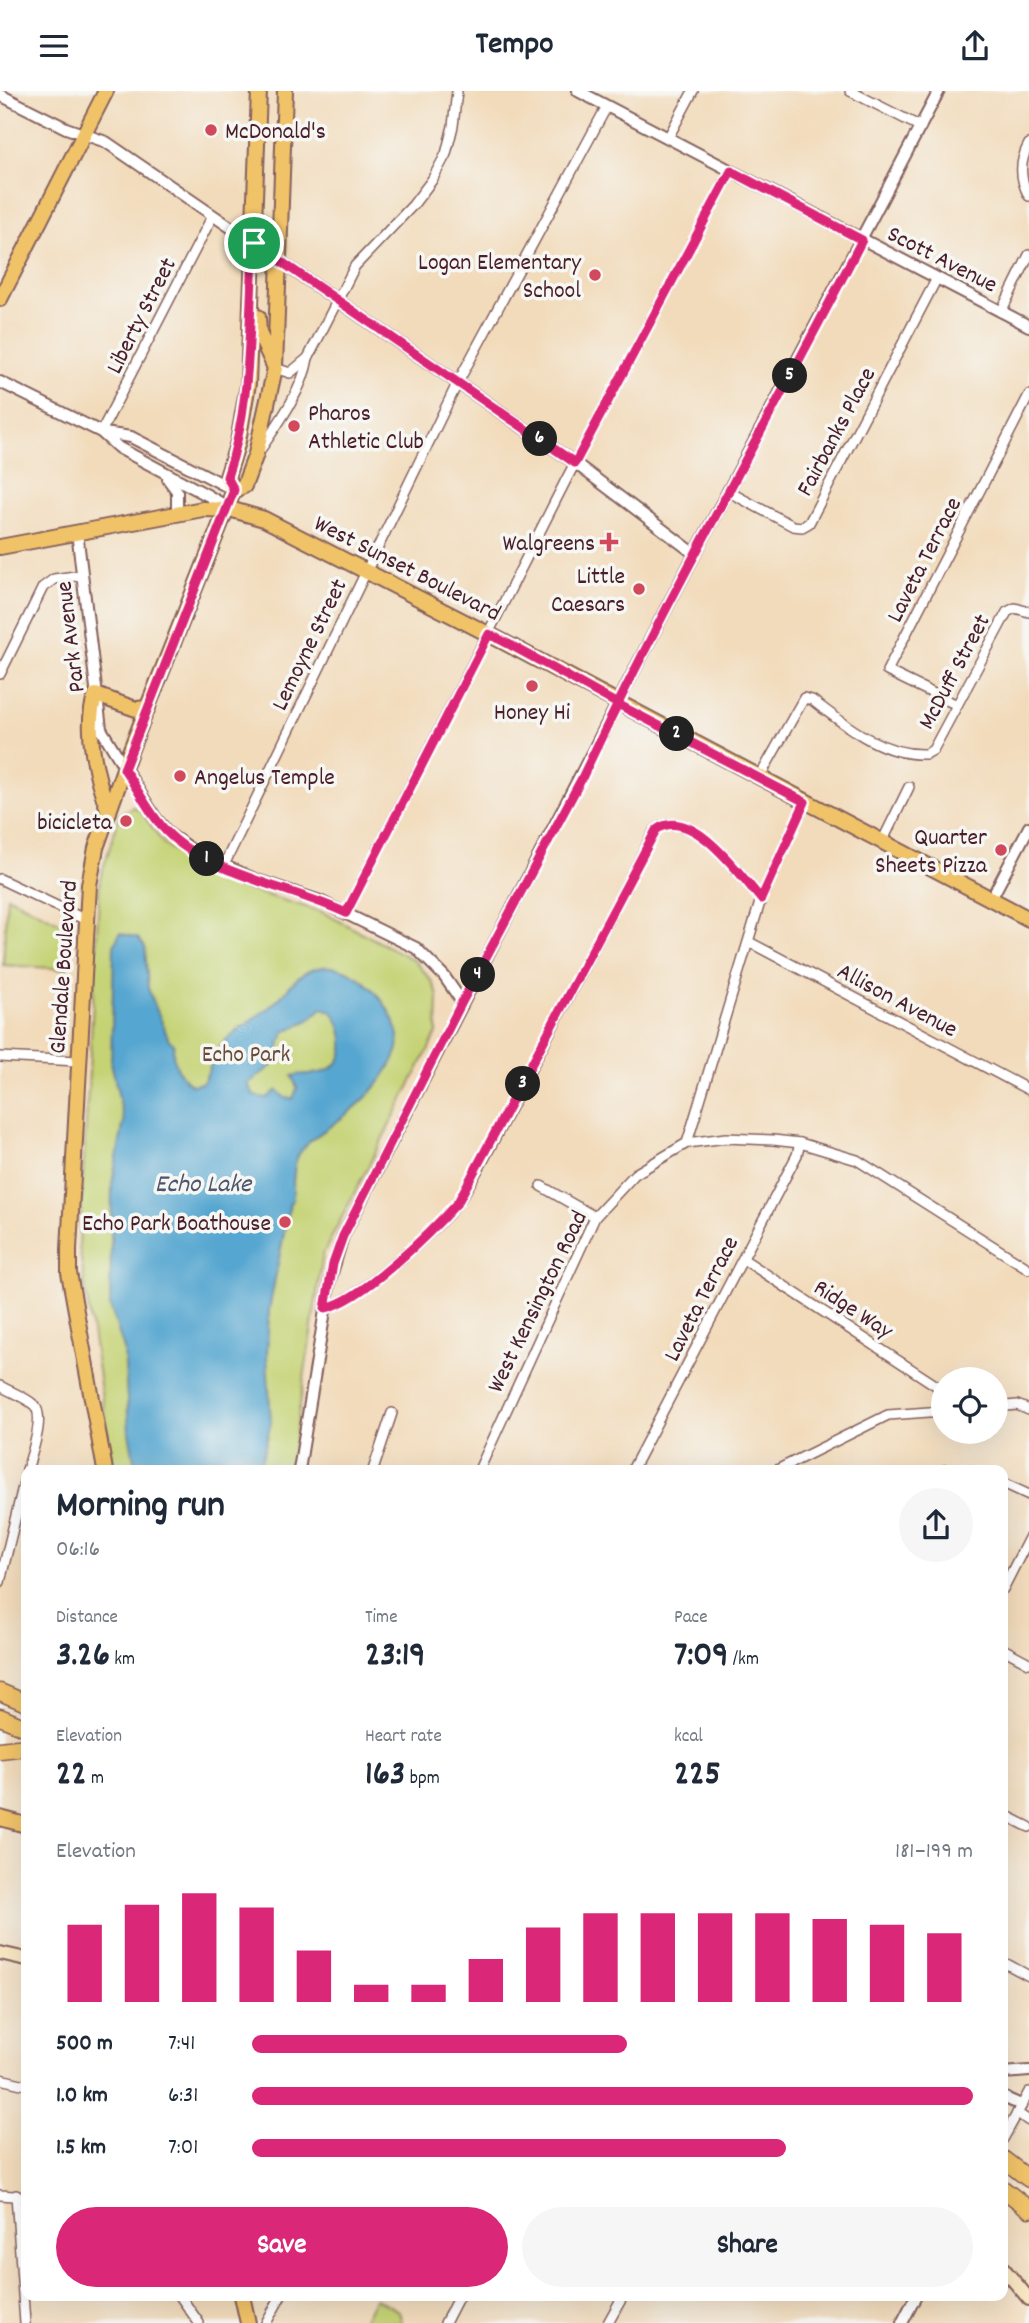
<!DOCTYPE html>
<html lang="en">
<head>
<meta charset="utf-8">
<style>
  :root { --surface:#fff; --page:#f6f6f7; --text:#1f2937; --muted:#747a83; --accent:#db2777 }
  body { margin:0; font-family:Dekko,sans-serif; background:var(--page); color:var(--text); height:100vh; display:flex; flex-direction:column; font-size:26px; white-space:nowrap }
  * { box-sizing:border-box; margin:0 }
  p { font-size:23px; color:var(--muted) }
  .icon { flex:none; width:38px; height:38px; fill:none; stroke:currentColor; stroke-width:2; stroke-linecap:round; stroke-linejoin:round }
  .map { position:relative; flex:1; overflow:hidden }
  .sheet { position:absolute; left:21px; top:1374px; width:987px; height:836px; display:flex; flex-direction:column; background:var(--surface); border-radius:14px; box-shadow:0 7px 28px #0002 }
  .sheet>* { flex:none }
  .fabs { position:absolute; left:931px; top:1276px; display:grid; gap:14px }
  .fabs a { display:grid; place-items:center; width:77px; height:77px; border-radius:50%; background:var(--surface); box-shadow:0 7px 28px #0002; font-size:35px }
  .pin { position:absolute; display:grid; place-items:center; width:60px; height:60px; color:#fff; margin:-30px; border:4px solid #fff; border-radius:50%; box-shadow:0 2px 7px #0007 }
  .km { position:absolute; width:35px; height:35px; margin:-18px; border-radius:50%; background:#222; color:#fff; font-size:19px; line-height:35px; text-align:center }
  .round { display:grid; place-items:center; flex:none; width:74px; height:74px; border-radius:37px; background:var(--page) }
  .head { display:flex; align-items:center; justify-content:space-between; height:119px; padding:0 35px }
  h1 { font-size:38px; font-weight:700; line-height:52px }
  .metrics { display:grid; grid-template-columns:repeat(3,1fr); gap:10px; height:119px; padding:7px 35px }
  .metrics div { display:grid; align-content:center }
  .metrics b { font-size:35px; font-weight:700 }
  .metrics small { font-size:19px; font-weight:400 }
  .metrics p { font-size:19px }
  .chart { height:196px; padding:14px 35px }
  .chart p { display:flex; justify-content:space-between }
  .chart svg { width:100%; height:126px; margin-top:7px; stroke:var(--accent); stroke-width:6 }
  .button { display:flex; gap:14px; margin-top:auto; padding:14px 35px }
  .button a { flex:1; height:80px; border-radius:42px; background:var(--accent); color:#fff; font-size:28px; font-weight:700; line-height:80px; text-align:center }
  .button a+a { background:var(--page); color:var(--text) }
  ul { padding:0 35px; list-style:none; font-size:23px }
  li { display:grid; grid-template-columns:112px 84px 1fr; align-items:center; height:52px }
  li i { height:18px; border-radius:9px; background:var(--accent) }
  header { display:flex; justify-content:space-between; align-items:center; height:91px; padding:0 35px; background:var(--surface); font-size:32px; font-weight:700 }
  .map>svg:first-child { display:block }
  .green { fill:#c5d375; stroke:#887950; stroke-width:2 }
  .water { fill:#55a6d0; stroke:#50627e; stroke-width:2; fill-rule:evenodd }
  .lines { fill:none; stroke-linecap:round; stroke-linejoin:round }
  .minor-casing { stroke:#85615d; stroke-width:12 }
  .tertiary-casing { stroke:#85615d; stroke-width:14 }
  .secondary-casing { stroke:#85615d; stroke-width:16 }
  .primary-casing { stroke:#85615d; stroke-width:18 }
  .motorway-casing { stroke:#85615d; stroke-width:19 }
  .minor { stroke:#fff; stroke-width:9 }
  .tertiary { stroke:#fff; stroke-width:10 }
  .secondary { stroke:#f9e7c3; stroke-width:12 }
  .primary { stroke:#f1c369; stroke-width:14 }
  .motorway { stroke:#f1c369; stroke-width:16 }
  .tertiary-bridge-casing { stroke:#85615d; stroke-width:14; stroke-linecap:butt }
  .primary-bridge-casing { stroke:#85615d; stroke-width:18; stroke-linecap:butt }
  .tertiary-bridge { stroke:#fff; stroke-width:10 }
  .primary-bridge { stroke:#f1c369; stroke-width:14 }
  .route-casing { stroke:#fff; stroke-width:14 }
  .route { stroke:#db2777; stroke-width:9 }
  .poi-dot { fill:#d1495b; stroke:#f6f6f2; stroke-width:2.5 }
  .labels { text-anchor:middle; stroke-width:7; stroke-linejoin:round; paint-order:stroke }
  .poi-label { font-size:24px; fill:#4a1f2b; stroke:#f6f6f2; text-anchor:end }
  .street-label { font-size:24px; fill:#4a1f2b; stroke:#f6f6f2 }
  .park-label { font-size:24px; fill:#694c3e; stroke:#f6f6f2 }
  .water-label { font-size:26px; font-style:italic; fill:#4e556d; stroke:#f6f6f2 }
</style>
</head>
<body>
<header><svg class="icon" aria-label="menu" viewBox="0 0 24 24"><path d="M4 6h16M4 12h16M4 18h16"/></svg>Tempo<svg class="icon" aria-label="share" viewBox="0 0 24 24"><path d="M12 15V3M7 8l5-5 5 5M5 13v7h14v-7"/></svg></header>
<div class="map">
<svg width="1029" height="2232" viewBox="0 0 1029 2232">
  <rect width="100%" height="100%" fill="#f6f6f2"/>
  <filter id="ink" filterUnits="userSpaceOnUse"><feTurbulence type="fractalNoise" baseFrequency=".0143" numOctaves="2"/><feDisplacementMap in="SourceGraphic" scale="14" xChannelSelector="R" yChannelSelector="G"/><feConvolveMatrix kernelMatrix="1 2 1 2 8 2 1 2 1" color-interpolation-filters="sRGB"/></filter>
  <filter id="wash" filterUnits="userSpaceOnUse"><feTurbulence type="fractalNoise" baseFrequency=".00686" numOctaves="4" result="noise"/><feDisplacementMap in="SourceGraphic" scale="28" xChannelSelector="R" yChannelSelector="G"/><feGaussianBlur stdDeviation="1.57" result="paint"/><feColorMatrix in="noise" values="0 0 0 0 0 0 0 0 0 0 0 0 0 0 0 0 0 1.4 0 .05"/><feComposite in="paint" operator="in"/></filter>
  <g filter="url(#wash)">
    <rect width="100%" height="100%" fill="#f2dbbb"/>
    <g class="green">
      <path d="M 133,716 L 140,719 L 164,753 L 196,774 L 240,796 L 322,821 L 414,869 L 431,889 L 438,904 L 437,942 L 323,1163 L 290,1379 L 113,1379 L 79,1155 L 100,788 L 120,723 Z"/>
      <path d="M 7,805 L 69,836 L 67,878 L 3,874 Z"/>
      <path d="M 375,2207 L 399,2220 L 402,2232 L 362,2232 Z"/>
    </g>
    <path class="water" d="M 120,842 L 138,847 L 145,856 L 148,897 L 169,949 L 174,953 C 170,966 180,989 193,994 L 203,991 C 211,978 213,962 225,950 C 244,931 269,921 286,900 C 336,832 410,925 397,961 C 387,987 365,1010 343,1026 C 328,1038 309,1047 299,1063 C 292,1074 293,1098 293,1110 L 290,1111 L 269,1219 L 267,1264 L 271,1332 L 259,1379 L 136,1379 L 129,1342 L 124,1258 L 110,1215 L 112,1092 L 124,1030 L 111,971 L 114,854 ZM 322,917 L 332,920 C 344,938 352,969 326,980 C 316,985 303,981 292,985 L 297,997 L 293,1008 L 285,1007 L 277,999 L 267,1007 L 254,1005 L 248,993 L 274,973 L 284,941 L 309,929 Z"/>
  </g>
  <g filter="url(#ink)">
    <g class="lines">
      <g class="minor-casing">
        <g id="minor">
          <path d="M 850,0 L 921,36"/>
          <path d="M 668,47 L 693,0"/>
          <path d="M 1029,53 C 1019,71 1019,87 1029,105"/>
          <path d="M 1001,221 L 1029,164"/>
          <path d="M 275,277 L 290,282 L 308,267 L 355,175 L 413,114 L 432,89 L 446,63 L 453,35 L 457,0"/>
          <path d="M 101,341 L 213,124"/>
          <path d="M 260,359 C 278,333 303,299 308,267"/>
          <path d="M 729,401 L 793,435 L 802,436 L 809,432 L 937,187"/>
          <path d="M 0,583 L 43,496 L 54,488 L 82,484"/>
          <path d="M 957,614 L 887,580 L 1029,304"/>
          <path d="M 759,687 L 804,607 L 812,609 C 845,634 882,665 926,663 L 933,659 L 1007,521 L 1015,517 L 1029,521"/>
          <path d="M 882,751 L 909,696"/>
          <path d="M 223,776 L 457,293 L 607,15"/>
          <path d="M 0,788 L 86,829"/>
          <path d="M 346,822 L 567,387 L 731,80"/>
          <path d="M 749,851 L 1029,999"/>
          <path d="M 0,966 L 78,970"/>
          <path d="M 687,1052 L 761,808 L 805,711"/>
          <path d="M 541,1095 L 595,1126"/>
          <path d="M 743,1168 L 943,1299"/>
          <path d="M 325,1217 C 356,1211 440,1137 459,1110 C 468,1097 476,1082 484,1068 L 655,739 C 691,713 741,784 761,808"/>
          <path d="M 0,1295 C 11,1301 25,1306 34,1314 C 46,1325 31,1365 27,1379"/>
          <path d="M 996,1316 L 1017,1314 L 1029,1319"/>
          <path d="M 373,1379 L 392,1322"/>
          <path d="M 479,1379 L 595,1126 L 635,1083 L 687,1052 L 726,1047 L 773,1049 L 800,1052 L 857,1069 L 1029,1178"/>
          <path d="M 632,1379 L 797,1064 L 800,1052"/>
          <path d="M 777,1379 L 888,1324 L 943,1320"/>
          <path d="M 945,1379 L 968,1379"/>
          <path d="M 1003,1392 L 1029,1404"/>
          <path d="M 0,1491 L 26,1383"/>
          <path d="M 1003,1498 L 1029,1447"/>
          <path d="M 1003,1558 L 1029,1572"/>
          <path d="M 1003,1723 L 1029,1736"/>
          <path d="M 1003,1871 L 1029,1885"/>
          <path d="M 0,1988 L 26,1994"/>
          <path d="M 1017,2022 L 1029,2030"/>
          <path d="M 1003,2048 L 1029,2001"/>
          <path d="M 0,2104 L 26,2106"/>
          <path d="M 16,2104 L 25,2232"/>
          <path d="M 180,2205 L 199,2232"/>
          <path d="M 266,2232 L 281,2205"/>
          <path d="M 445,2232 L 459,2205"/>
          <path d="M 608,2232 L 623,2205"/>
        </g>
      </g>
      <g class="tertiary-casing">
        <g id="tertiary">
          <path d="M 578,0 L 1029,235"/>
          <path d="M 0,4 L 66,37 L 106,51 L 575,372 L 695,463"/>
          <path d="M 0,291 L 101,341 L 119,357 L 207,404"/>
          <path d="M 104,342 L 131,346 L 234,399"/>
          <path d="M 168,388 L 177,400 L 177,421"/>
          <path d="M 77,441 L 101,638 L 155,726 L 169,743 L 199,764 L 257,789 L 320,810 L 416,857 L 444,885 L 462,911"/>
          <path d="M 991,808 L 1029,736"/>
          <path d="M 299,1379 L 330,1189 L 343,1145 L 666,518 L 939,0"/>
          <path d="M 1003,1982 L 1029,1980"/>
          <path d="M 1003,2006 L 1021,2014"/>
          <path d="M 902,2232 L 916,2205"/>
        </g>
      </g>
      <g class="secondary-casing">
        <g id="secondary">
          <path d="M 0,1862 L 26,1868"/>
          <path d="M 1003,2177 L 1029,2208"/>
        </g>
      </g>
      <g class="primary-casing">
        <g id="primary">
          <path d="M 0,208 L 106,0"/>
          <path d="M 258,226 L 259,242 L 275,277"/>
          <path d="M 234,399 L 244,395 L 256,363 L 275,277 L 285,0"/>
          <path d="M 233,419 L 264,428 L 498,548 L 1029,828"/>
          <path d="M 0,456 L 203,418"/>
          <path d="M 109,721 C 97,690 83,636 96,604 L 136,618 L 148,617"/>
          <path d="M 105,1379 L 69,1182 L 69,1158 L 89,794 L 96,757 L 131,658 L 234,399 L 227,386 L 238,351 L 248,293 L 259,0"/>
          <path d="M 0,1727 L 26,1734"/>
          <path d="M 242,2205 L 248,2232"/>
        </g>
      </g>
      <g class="motorway-casing">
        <g id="motorway">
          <path d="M 0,1601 L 26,1612"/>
          <path d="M 0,1626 L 26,1637"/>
          <path d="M 0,1659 L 26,1656"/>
          <path d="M 1003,2068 L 1029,2088"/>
          <path d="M 1003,2098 L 1029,2118"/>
        </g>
      </g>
      <use href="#minor" class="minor"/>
      <use href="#tertiary" class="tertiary"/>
      <use href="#secondary" class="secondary"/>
      <use href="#primary" class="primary"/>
      <use href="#motorway" class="motorway"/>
      <g class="tertiary-bridge-casing">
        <path id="tertiary-bridge" d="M 207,404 L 231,418"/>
      </g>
      <g class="primary-bridge-casing">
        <path id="primary-bridge" d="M 203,418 L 233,419"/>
      </g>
      <use href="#tertiary-bridge" class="tertiary-bridge"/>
      <use href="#primary-bridge" class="primary-bridge"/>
    </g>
  </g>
  <g class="lines" filter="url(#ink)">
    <g class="route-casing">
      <path id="route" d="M 254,152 C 248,232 253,310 227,386 L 234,399 L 124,678 C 139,700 151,726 170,744 C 211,783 293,797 346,822 L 489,543 C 537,567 583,595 631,620 L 805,711 L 761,808 C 741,785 691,713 656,739 L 458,1111 C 432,1140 362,1210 325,1217 L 333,1173 L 343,1145 L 462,911 L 582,687 C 668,504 770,329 862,149 L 731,80 L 575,372 L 254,152"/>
    </g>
    <use href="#route" class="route"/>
  </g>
  <g class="poi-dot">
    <circle cx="211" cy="39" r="7"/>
    <circle cx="595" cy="184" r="7"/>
    <circle cx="294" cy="335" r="7"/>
    <path d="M605.5 440.5h7v7h7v7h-7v7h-7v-7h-7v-7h7z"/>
    <circle cx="639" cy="498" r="7"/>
    <circle cx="532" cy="595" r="7"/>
    <circle cx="180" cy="685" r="7"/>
    <circle cx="126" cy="730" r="7"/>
    <circle cx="1001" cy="759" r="7"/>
    <circle cx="285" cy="1131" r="7"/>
  </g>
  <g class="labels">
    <g class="poi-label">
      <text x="225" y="47" text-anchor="start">McDonald's</text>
      <text x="581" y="178">Logan Elementary<tspan x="581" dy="28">School</tspan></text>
      <text x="308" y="329" text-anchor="start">Pharos<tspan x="308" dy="28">Athletic Club</tspan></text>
      <text x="595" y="459">Walgreens</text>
      <text x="625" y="492">Little<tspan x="625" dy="28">Caesars</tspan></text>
      <text x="532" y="628" text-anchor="middle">Honey Hi</text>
      <text x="194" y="693" text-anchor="start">Angelus Temple</text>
      <text x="112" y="738">bicicleta</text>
      <text x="987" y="753">Quarter<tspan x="987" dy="28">Sheets Pizza</tspan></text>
      <text x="271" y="1139">Echo Park Boathouse</text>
    </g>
    <g class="street-label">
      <text transform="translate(943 167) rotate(27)" y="8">Scott Avenue</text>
      <text transform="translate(140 224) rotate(-63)" y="8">Liberty Street</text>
      <text transform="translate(835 340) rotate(-62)" y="8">Fairbanks Place</text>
      <text transform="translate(923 468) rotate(-63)" y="8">Laveta Terrace</text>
      <text transform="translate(408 476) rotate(27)" y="8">West Sunset Boulevard</text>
      <text transform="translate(69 546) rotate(-97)" y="8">Park Avenue</text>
      <text transform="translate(308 553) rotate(-64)" y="8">Lemoyne Street</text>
      <text transform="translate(953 580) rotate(-62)" y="8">McDuff Street</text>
      <text transform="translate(62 876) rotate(-86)" y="8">Glendale Boulevard</text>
      <text transform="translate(898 908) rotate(28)" y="8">Allison Avenue</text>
      <text transform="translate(700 1207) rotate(-63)" y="8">Laveta Terrace</text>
      <text transform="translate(536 1210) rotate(-64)" y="8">West Kensington Road</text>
      <text transform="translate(854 1217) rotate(33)" y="8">Ridge Way</text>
    </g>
    <g class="park-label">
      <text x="246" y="970">Echo Park</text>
    </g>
    <g class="water-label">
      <text x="203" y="1100">Echo Lake</text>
    </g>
  </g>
</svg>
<div class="fabs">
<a><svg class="icon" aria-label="locate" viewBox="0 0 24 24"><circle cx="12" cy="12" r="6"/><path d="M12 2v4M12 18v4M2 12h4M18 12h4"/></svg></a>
</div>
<div class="pin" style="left:254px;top:152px;background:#1e9e55"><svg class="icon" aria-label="arrive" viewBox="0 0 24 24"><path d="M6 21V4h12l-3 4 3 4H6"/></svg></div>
<b class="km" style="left:207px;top:768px">1</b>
<b class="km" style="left:677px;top:643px">2</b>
<b class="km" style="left:523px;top:993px">3</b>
<b class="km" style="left:478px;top:884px">4</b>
<b class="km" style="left:790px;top:285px">5</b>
<b class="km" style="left:540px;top:348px">6</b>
<section class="sheet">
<div class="head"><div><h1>Morning run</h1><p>06:16</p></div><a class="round"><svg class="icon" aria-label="share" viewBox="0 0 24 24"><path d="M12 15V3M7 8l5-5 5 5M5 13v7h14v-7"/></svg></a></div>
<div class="metrics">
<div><p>Distance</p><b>3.26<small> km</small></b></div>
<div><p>Time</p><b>23:19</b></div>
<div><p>Pace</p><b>7:09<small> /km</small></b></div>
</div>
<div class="metrics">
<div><p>Elevation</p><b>22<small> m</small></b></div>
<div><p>Heart rate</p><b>163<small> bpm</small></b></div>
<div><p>kcal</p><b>225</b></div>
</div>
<div class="chart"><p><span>Elevation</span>181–199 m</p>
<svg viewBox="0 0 160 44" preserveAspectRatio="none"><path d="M5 44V17M15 44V10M25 44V6M35 44V11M45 44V26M55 44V38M65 44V38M75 44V29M85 44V18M95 44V13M105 44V13M115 44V13M125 44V13M135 44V15M145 44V17M155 44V20"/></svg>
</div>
<ul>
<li><b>500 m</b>7:41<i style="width:52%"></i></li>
<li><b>1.0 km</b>6:31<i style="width:100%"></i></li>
<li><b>1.5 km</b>7:01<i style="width:74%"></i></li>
</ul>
<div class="button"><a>Save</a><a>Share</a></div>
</section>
</div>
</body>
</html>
